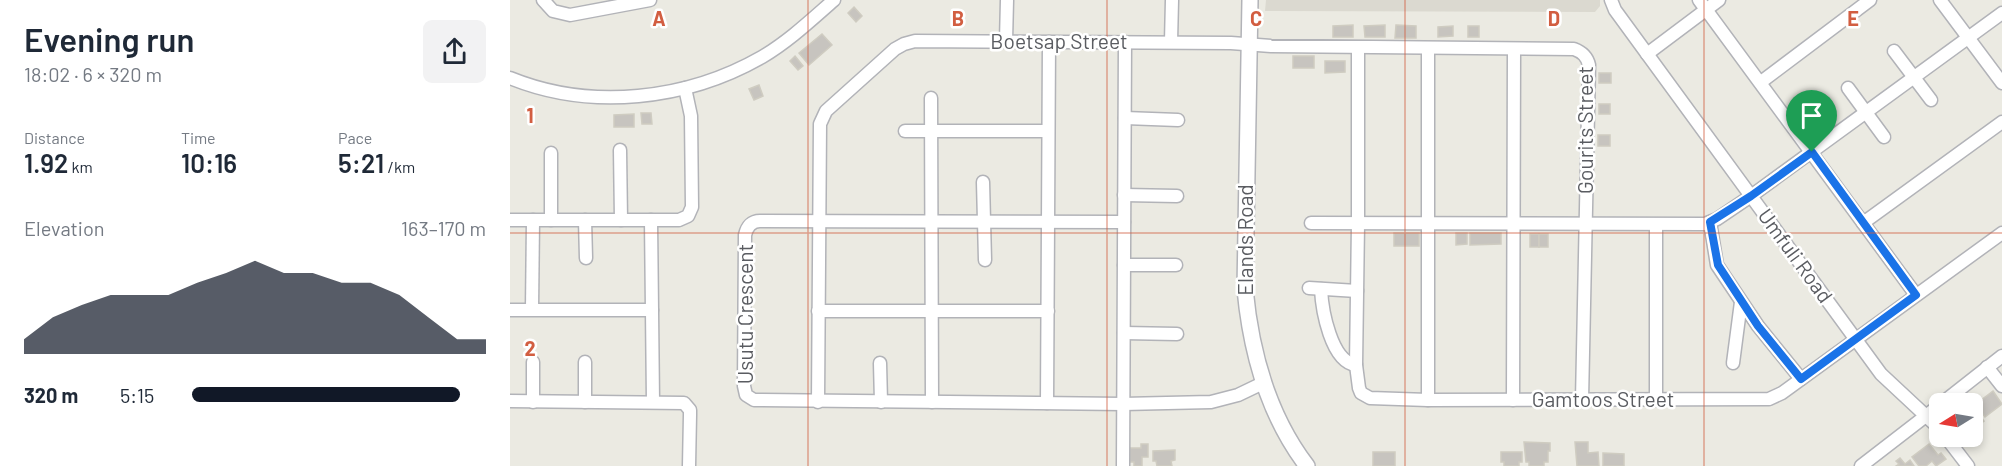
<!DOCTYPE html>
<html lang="en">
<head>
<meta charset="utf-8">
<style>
  :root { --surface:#fff; --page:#f2f2f3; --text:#1f2937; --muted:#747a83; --accent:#111827 }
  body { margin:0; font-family:Barlow,sans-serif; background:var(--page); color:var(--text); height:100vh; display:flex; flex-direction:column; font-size:22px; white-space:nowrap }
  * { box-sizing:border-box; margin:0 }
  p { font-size:20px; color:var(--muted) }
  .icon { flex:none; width:33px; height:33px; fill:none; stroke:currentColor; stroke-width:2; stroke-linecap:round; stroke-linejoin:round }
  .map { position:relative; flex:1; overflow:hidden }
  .details { display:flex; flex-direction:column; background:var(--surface); width:510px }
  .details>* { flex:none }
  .needle { width:39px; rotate:259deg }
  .controls { position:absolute; left:1419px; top:393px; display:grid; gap:12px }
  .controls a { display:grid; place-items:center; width:54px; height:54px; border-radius:9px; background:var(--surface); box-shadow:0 3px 9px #0003; font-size:30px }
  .pin { position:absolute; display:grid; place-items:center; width:51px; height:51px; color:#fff; margin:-62px -26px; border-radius:50% 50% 50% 0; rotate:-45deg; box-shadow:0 0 6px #0007 }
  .pin .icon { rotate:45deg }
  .round { display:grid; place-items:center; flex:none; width:63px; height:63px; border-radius:9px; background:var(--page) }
  .head { display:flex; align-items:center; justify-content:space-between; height:102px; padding:0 24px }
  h1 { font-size:33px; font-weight:600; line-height:45px }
  .metrics { display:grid; grid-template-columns:repeat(3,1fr); gap:9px; height:102px; padding:6px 24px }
  .metrics div { display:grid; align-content:center }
  .metrics b { font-size:26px; font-weight:600 }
  .metrics small { font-size:16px; font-weight:400 }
  .metrics p { font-size:16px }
  .chart { height:168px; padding:12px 24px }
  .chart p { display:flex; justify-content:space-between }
  .chart svg { width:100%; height:108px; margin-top:6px; fill:var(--accent); opacity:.7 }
  ul { padding:0 24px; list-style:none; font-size:20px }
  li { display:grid; grid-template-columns:96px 72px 1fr; align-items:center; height:45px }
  li i { height:15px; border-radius:8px; background:var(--accent) }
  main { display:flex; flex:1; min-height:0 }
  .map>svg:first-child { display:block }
  .education { fill:#dbd9d0 }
  .building { fill:#c7c4bf; stroke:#cfccc1; stroke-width:1.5 }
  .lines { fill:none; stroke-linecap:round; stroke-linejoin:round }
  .minor-casing { stroke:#b2b3b8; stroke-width:15 }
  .tertiary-casing { stroke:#b2b3b8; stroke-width:18 }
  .minor { stroke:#fff; stroke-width:12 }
  .tertiary { stroke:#fff; stroke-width:15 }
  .route-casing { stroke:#fff; stroke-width:12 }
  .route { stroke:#1a73e8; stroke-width:8 }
  .grid { fill:none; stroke:#d25e41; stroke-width:1.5; stroke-opacity:0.55 }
  .labels { text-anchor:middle; stroke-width:5; stroke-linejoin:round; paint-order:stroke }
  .street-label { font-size:21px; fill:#5a5c61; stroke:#fff }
  .grid-label { font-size:20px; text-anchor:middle; font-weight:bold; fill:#d25e41; stroke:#fff; stroke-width:5; stroke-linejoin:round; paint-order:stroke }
</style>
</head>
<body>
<main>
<section class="details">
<div class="head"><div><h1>Evening run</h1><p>18:02 · 6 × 320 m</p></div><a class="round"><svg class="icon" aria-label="share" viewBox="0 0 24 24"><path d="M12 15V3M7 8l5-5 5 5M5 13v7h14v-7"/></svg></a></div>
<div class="metrics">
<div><p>Distance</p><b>1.92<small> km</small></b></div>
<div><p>Time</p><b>10:16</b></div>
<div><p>Pace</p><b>5:21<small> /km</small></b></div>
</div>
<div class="chart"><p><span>Elevation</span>163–170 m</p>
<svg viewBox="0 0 160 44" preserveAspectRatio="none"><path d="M0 44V38L10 29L20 24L30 20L40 20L50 20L60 15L70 11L80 6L90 11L100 11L110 15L120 15L130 20L140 29L150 38L160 38V44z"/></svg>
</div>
<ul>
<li><b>320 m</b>5:15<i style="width:91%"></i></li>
</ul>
</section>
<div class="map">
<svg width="1492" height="466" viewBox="0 0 1492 466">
  <rect width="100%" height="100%" fill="#ebeae2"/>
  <path class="education" d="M 756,0 L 1090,0 L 1090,6 L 1085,12 L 755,11 Z"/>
  <g class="building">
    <path d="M 344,7 L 352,16 L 346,22 L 338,13 Z"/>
    <path d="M 843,25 L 843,37 L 823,37 L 823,26 Z"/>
    <path d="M 875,25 L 875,37 L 855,37 L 854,26 Z"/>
    <path d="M 886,25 L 906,26 L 906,38 L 885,38 Z"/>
    <path d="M 943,26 L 943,36 L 928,37 L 928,27 Z"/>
    <rect x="958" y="26" width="11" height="11"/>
    <path d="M 312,34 L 322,45 L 299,65 L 289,53 Z"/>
    <path d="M 285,56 L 293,66 L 288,70 L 280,61 Z"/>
    <rect x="783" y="56" width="21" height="12"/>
    <path d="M 815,61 L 835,61 L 835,72 L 815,73 Z"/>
    <rect x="1089" y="73" width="12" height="10"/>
    <path d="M 249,85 L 253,96 L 244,100 L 239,89 Z"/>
    <rect x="1089" y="104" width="11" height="10"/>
    <path d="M 131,113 L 141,113 L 142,124 L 132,124 Z"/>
    <path d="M 124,114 L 124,127 L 104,127 L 104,115 Z"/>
    <rect x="1088" y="135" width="12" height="11"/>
    <rect x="884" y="233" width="25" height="13"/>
    <path d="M 946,233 L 957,233 L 957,244 L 946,245 Z"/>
    <path d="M 960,233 L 991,233 L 991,244 L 960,245 Z"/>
    <rect x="1020" y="234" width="9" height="13"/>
    <rect x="1029" y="234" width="9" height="13"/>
    <path d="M 1483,391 L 1492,404 L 1475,417 L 1466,404 Z"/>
    <path d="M 1464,409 L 1474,421 L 1462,430 L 1462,410 Z"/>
    <path d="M 1014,442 L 1040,443 L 1040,451 L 1038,451 L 1038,462 L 1034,462 L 1034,466 L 1019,466 L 1019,462 L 1016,462 Z"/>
    <path d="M 1065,442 L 1078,442 L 1078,453 L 1088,452 L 1089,466 L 1067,466 Z"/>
    <path d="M 631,444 L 638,444 L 638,457 L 632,457 L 632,466 L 624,466 L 624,462 L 620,462 L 620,448 L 631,448 Z"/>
    <path d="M 1419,444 L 1428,455 L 1431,453 L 1436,459 L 1426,466 L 1422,461 L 1416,466 L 1409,466 L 1402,457 Z"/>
    <path d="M 665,450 L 665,460 L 661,461 L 662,466 L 647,466 L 646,461 L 643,461 L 643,451 Z"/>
    <rect x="863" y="452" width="22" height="14"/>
    <path d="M 991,452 L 1012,452 L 1012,462 L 1009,462 L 1009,466 L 994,466 L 994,462 L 991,462 Z"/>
    <path d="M 1093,453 L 1114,454 L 1114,466 L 1093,466 Z"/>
    <path d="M 1390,458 L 1395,464 L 1400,460 L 1404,466 L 1386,466 L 1389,464 L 1386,461 Z"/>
  </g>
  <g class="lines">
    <g class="minor-casing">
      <g id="minor">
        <path d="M 33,0 L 43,11 L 60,15 L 140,0"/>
        <path d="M 1101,0 L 1105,10 L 1371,374 L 1430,429"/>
        <path d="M 1189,0 L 1406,295"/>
        <path d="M 1430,0 L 1492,83"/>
        <path d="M 496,41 L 497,0"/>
        <path d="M 661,42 L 662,0"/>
        <path d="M 848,48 L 848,224 L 846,365 L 849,388 L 851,393 L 860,398 L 918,400 L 1259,399 L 1272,393 L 1492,233"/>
        <path d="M 1384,51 L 1421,100"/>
        <path d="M 1137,54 L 1209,0"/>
        <path d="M 0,78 C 81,111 177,100 252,57 C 279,41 301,20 324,0"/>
        <path d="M 1251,82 L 1360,0"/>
        <path d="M 1338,88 L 1374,137"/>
        <path d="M 421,98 L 422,402"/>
        <path d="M 615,118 L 668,120"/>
        <path d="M 395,131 L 538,131"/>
        <path d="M 110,150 L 111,220"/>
        <path d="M 41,153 L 41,220"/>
        <path d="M 473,182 L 475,260"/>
        <path d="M 614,195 L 667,196"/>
        <path d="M 0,220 L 169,220 L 178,216 L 182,207 L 181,116 L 175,88"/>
        <path d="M 75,220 L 76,258"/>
        <path d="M 141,220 L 143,402"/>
        <path d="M 614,222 L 250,221 C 242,221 237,226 235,235 L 234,386 L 236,395 L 244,400 L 613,404 L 701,402 L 728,395 L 753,383"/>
        <path d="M 1200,222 L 1207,265 L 1248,326 L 1291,379"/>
        <path d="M 801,223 L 1195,224 L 1207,219 L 1241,196 L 1492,13"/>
        <path d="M 1353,223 L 1492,122"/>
        <path d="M 614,265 L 666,265"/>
        <path d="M 799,288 L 847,291"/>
        <path d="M 811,289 C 812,310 821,362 846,365"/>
        <path d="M 22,309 L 23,220"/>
        <path d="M 0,310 L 142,310"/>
        <path d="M 308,311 L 538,311"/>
        <path d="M 614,333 L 667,334"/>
        <path d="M 370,363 L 371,402"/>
        <path d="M 1223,363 L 1231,302"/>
        <path d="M 1477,367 L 1492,386"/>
        <path d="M 918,400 L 918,49"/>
        <path d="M 1003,400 L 1004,49"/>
        <path d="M 1146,400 L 1146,225"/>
        <path d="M 0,401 L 174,403 L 180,410 L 180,415 L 179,466"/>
        <path d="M 23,402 L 23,362"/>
        <path d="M 75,402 L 75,362"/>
        <path d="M 308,402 L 310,124 L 316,111 L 385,49 L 394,44 L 405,41 L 721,43 L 761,46 L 1064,49 C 1072,52 1077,56 1079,65 L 1072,400"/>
        <path d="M 537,403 L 539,42"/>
        <path d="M 1431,404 L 1492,356"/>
        <path d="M 1435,436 L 1458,466"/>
        <path d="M 613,466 L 615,42"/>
        <path d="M 1351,466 L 1430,405"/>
      </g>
    </g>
    <g class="tertiary-casing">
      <path id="tertiary" d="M 740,0 L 735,289 C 741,353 758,415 797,466"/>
    </g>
    <use href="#minor" class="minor"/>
    <use href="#tertiary" class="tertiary"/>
  </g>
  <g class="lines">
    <g class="route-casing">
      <path id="route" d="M 1302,152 L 1406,295 L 1291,379 L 1248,326 L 1208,265 L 1200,222 L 1241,196 Z"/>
    </g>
    <use href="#route" class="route"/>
  </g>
  <path class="grid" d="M 298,0 L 298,466M 597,0 L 597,466M 895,0 L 895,466M 1194,0 L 1194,466M 0,233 L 1492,233"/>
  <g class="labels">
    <g class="street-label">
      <text x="549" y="49">Boetsap Street</text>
      <text transform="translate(1076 130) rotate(-90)" y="7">Gourits Street</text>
      <text transform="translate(736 240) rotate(-90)" y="7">Elands Road</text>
      <text transform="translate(1285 256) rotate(54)" y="7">Umfuli Road</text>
      <text transform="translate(236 314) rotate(-90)" y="7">Usutu Crescent</text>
      <text x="1093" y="407">Gamtoos Street</text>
    </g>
  </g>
  <g class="grid-label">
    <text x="149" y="26">A</text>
    <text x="448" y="26">B</text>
    <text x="746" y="26">C</text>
    <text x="1044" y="26">D</text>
    <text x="1343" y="26">E</text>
    <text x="20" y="123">1</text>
    <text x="20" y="356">2</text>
  </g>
</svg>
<div class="controls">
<a><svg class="needle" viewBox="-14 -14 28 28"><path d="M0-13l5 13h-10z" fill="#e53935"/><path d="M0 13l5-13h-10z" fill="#747a83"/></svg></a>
</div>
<div class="pin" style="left:1302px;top:152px;background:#1e9e55"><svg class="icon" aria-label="arrive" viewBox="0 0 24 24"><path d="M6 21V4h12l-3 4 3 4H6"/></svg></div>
</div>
</main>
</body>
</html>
